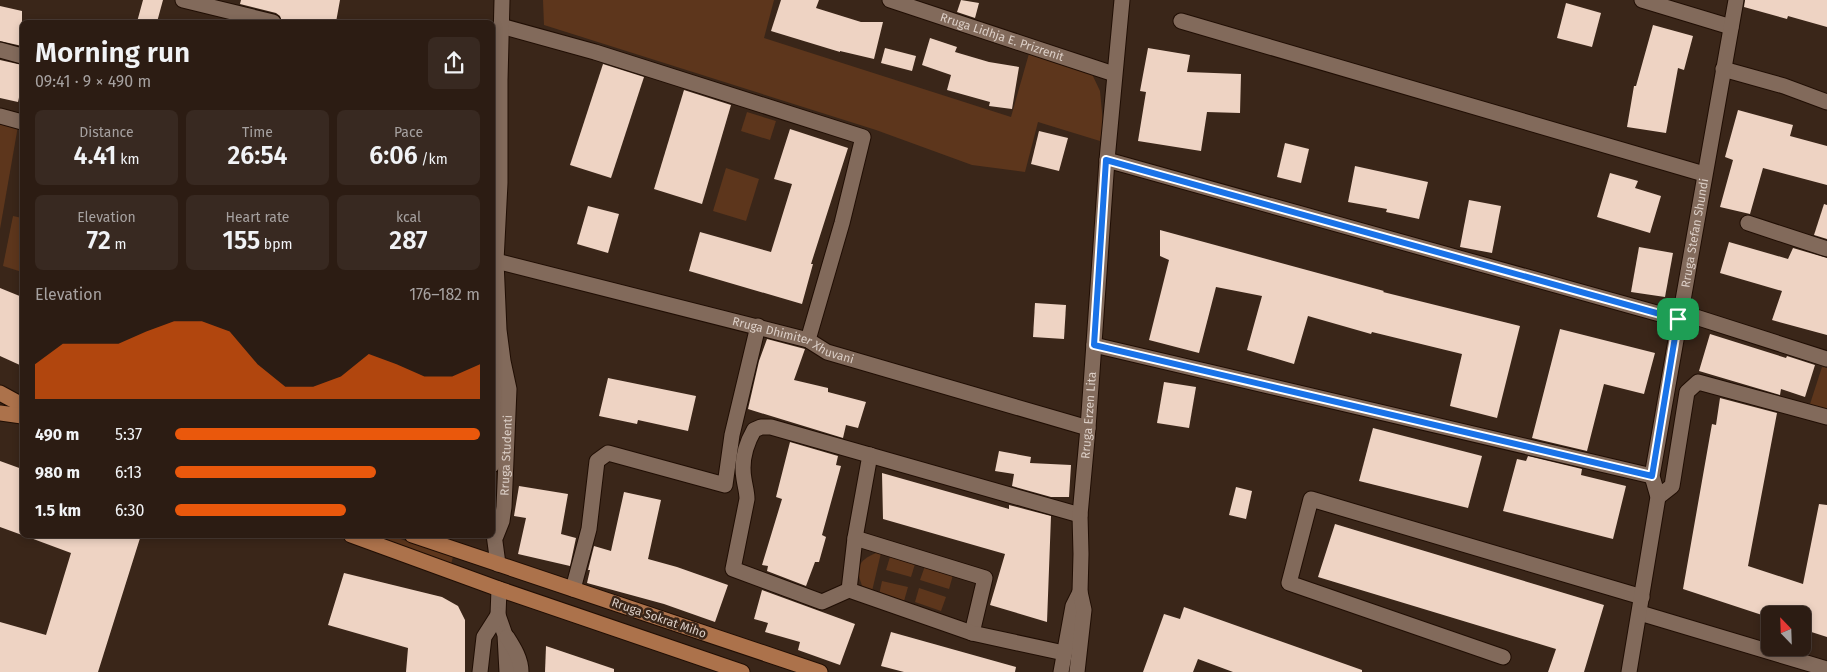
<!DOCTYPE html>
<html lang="en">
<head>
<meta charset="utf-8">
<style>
  :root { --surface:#2c1c13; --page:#382921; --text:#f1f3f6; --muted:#a6a1a0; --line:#483a33; --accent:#ea580c }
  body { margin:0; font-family:"Fira Sans",sans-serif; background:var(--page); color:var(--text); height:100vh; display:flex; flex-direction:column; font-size:19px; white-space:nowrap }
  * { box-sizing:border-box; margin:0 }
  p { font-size:16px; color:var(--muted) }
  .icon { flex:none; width:28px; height:28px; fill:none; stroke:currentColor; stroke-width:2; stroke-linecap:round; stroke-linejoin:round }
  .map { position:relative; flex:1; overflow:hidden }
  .drawer { position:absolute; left:20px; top:20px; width:475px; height:518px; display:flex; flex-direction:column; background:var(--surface); border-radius:8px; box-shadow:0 2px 8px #0003,0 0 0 1px var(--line) }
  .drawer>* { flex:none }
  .needle { width:32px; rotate:337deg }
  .controls { position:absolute; left:1761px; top:606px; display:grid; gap:10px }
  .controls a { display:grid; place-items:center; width:50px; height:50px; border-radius:8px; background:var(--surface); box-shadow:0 2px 8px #0003,0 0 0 1px var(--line); font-size:25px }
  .pin { position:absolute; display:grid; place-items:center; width:42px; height:42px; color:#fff; margin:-21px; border-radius:10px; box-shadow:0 2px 8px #0006 }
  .round { display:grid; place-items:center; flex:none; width:52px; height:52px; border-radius:8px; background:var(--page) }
  .headline { display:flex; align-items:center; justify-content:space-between; height:85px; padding:0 15px }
  h1 { font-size:28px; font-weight:600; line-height:38px }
  .figures { display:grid; grid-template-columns:repeat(3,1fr); gap:8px; height:85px; padding:5px 15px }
  .figures div { display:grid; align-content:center; border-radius:8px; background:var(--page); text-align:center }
  .figures b { font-size:25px; font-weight:600 }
  .figures small { font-size:14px; font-weight:400 }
  .figures p { font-size:14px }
  .chart { height:140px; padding:10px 15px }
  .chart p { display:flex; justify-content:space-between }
  .chart svg { width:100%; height:90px; margin-top:5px; fill:var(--accent); opacity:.7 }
  ul { padding:0 15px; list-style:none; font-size:16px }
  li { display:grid; grid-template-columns:80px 60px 1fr; align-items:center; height:38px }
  li i { height:12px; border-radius:6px; background:var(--accent) }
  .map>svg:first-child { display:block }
  .green { fill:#5d361c }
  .building { fill:#eed3c3 }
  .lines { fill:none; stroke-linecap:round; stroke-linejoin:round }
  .minor-casing { stroke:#200e04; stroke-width:17 }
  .major-casing { stroke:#200e04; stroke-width:17 }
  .minor { stroke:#826a5b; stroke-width:15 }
  .major { stroke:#ac724b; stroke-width:15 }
  .route-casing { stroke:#fff; stroke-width:10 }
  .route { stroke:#1a73e8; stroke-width:6 }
  .labels { text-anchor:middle; stroke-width:5; stroke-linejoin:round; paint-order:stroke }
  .street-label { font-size:12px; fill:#dccfc7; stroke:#3a2619 }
</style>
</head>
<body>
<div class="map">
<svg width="1827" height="672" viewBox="0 0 1827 672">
  <rect width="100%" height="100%" fill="#3a2619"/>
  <g class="green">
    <path d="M 543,0 L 774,0 L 764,38 L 1011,117 L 1030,50 L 1091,72 L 1100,91 L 1103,123 L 1100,141 L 1038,122 L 1025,172 L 972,165 L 876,130 L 544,25 Z"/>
    <path d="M 747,112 L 776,121 L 770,140 L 741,131 Z"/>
    <path d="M 0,122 L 18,126 L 0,229 Z"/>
    <path d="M 726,168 L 759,179 L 746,221 L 713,211 Z"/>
    <path d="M 13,216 L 22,218 L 22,272 L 3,266 Z"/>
    <path d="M 1822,367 L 1827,368 L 1827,410 L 1810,404 Z"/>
    <path d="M 368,535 L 389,535 L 453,557 L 451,564 Z"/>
    <path d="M 876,553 L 881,553 L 872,591 L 863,588 C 855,569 857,561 876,553 Z"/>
    <path d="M 890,557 L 915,564 L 911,577 L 886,570 Z"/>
    <path d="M 925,566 L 953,575 L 949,589 L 920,580 Z"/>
    <path d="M 882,581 L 908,587 L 904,601 L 879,595 Z"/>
    <path d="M 919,588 L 946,597 L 941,611 L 915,602 Z"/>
  </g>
  <g class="building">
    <path d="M 143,0 L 163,0 L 157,22 L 137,22 Z"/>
    <path d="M 241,0 L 340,0 L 336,22 L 282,22 L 280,16 L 276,13 L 240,4 Z"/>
    <path d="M 781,0 L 819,0 L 816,8 L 861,22 L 883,22 L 874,59 L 840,51 L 840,52 L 771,31 Z"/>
    <path d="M 961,0 L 979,3 L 975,18 L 957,12 Z"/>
    <path d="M 1745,0 L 1827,0 L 1827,27 L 1788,16 L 1787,19 L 1744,7 Z"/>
    <path d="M 1566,3 L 1601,13 L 1592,47 L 1557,38 Z"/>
    <path d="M 0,6 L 22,11 L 22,46 L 0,41 Z"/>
    <path d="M 1653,25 L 1693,36 L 1684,70 L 1678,68 L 1666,133 L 1627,127 L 1634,86 L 1636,86 Z"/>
    <path d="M 930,38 L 957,47 L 955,52 L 989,62 L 1019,67 L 1012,109 L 989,106 L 990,102 L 947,90 L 951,75 L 922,65 Z"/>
    <path d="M 885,48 L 916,56 L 912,71 L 881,63 Z"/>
    <path d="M 1148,48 L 1190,55 L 1187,72 L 1241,74 L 1240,113 L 1207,112 L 1201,151 L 1138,141 L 1146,92 L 1140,91 Z"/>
    <path d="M 0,60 L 22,65 L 22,84 L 18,102 L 0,98 Z"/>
    <path d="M 603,64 L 644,77 L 611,178 L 570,165 Z"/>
    <path d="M 684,90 L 731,105 L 702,204 L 654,189 Z"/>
    <path d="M 1738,110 L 1793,125 L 1790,136 L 1827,146 L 1827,185 L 1763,168 L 1750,214 L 1720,207 L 1733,160 L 1725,157 Z"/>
    <path d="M 790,129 L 848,148 L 811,264 L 813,264 L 802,304 L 689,271 L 700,232 L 771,252 L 792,184 L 774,179 Z"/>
    <path d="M 1039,131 L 1068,138 L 1059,171 L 1031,164 Z"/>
    <path d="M 1285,143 L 1309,149 L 1301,183 L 1277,177 Z"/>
    <path d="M 1355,166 L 1428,182 L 1419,219 L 1386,212 L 1387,209 L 1348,202 Z"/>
    <path d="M 1610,173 L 1638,181 L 1635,188 L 1661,196 L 1650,233 L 1597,217 Z"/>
    <path d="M 1469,200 L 1501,206 L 1492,253 L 1460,247 Z"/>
    <path d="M 1824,204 L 1827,205 L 1827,239 L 1814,235 Z"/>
    <path d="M 588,206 L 619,214 L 608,253 L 577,244 Z"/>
    <path d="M 1160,230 L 1384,291 L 1383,292 L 1520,326 L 1497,418 L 1450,406 L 1462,354 L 1372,332 L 1371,334 L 1308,316 L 1294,364 L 1247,350 L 1262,296 L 1216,287 L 1199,353 L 1149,340 L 1169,260 L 1160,256 Z"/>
    <path d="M 1729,242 L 1788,259 L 1793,248 L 1827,258 L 1827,335 L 1772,320 L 1782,291 L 1720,273 Z"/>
    <path d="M 1639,247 L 1673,253 L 1665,297 L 1631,292 Z"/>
    <path d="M 0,288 L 22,297 L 22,366 L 0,356 Z"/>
    <path d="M 1035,303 L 1066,305 L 1064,339 L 1033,337 Z"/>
    <path d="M 1560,329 L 1655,353 L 1644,394 L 1604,384 L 1587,451 L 1532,438 Z"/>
    <path d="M 1710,334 L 1786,358 L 1787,356 L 1815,365 L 1805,397 L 1781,389 L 1780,395 L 1699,371 Z"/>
    <path d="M 767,339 L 805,349 L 794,380 L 828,388 L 828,392 L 866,402 L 858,428 L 846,425 L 843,438 L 748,409 L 759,361 Z"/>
    <path d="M 608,378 L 696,396 L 688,431 L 638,420 L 637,424 L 599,416 Z"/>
    <path d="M 1164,382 L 1196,387 L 1189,428 L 1157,423 Z"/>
    <path d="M 1720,398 L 1777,413 L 1748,566 L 1803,584 L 1819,504 L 1827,505 L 1827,637 L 1802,629 L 1802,615 L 1762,615 L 1683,589 L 1712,424 L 1716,425 Z"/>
    <path d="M 1373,428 L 1482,456 L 1468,508 L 1359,481 Z"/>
    <path d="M 790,442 L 838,456 L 836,465 L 841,466 L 822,535 L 826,537 L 819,562 L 815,562 L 806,586 L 767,571 L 768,566 L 762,565 L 782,499 L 776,497 Z"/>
    <path d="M 999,451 L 1031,457 L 1030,463 L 1071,465 L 1069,497 L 1051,497 L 1012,486 L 1014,474 L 995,471 Z"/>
    <path d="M 1528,456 L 1582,469 L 1581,475 L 1626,486 L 1613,539 L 1503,511 L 1517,459 L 1526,461 Z"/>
    <path d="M 0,461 L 22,469 L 22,535 L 0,527 Z"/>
    <path d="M 882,473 L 1009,509 L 1009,505 L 1051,516 L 1047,622 L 990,605 L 1005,554 L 883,519 Z"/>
    <path d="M 519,486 L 568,494 L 561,534 L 576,538 L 570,566 L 518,554 L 526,518 L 514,516 Z"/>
    <path d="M 1236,487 L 1252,491 L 1246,519 L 1229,515 Z"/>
    <path d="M 624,492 L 661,500 L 648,559 L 677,567 L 728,585 L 715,622 L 664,604 L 587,583 L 590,570 L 588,570 L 594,546 L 611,551 Z"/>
    <path d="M 1335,524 L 1604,605 L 1584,672 L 1548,672 L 1556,649 L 1318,577 Z"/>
    <path d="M 29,535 L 141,535 L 98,672 L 0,672 L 0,622 L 46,635 L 71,553 L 28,537 Z"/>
    <path d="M 344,573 L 442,597 L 458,606 L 465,620 L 465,672 L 406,672 L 408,648 L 328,625 Z"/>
    <path d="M 762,590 L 855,624 L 840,665 L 798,650 L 800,642 L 765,632 L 768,623 L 754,619 Z"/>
    <path d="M 1184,607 L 1362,670 L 1362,672 L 1233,672 L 1198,659 L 1193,672 L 1143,672 L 1164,614 L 1180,619 Z"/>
    <path d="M 891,632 L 1016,667 L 1015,672 L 904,672 L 881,666 Z"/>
    <path d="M 546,646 L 614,669 L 614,672 L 545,672 Z"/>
  </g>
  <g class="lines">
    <g class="minor-casing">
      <g id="minor">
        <path d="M 183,0 L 273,22"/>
        <path id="s1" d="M 890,0 L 1114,74"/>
        <path d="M 1642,0 L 1731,27"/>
        <path d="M 1181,21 L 1704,174"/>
        <path d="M 501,26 L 595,52 L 863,137 L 842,223 L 808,340"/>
        <path d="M 0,50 L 22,56"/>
        <path d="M 1723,69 L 1784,86 L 1827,102"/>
        <path d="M 0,116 L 22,122"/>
        <path d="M 1107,160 L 1678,319"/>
        <path d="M 1748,223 L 1827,249"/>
        <path id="s2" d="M 496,261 L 808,340 L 827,352 L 1088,428"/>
        <path d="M 1680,312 L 1827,359"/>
        <path d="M 1094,345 L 1652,476"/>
        <path d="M 492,465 L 496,390 L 502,362"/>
        <path d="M 1658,497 L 1672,486 L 1687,392 L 1698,382 L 1827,417"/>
        <path d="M 493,527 L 498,564"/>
        <path id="s3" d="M 496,536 L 502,521 L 504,507 L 509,389 L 503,361 L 499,330 L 496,261 L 500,183 L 500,80 L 502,0"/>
        <path d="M 855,538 L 985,578 L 972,633"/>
        <path d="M 499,589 L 498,615 L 505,635 L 507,672"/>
        <path d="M 573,589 L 589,529 L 597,461 L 608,453 L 725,485 L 732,435 L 758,326"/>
        <path d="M 849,590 L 855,538 L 870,455"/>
        <path d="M 1640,613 L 1827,669"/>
        <path d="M 507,637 C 514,648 521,659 521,672"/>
        <path d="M 1064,653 L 972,633 L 849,590 L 822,602 L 733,569 L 747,499 C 747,492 745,486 744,479 C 741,462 746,444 754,430 L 761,427 L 771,427 L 1080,515"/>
        <path d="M 1503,657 L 1289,583 L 1311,499 L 1642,597"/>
        <path d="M 480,672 L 484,637 L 498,615"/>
        <path d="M 1061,672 L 1073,606 L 1080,592"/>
        <path id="s4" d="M 1077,672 L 1084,610 L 1080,592 L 1081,554 L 1080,515 L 1088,428 L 1107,160 L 1122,0"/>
        <path id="s5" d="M 1629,672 L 1658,497 L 1652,476 L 1736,0"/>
      </g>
    </g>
    <g class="major-casing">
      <g id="major">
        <path d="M 0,393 L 22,405"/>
        <path d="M 0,413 L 22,416"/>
        <path d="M 351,535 L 499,589 L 742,672"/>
        <path d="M 412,535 L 820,672"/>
      </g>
    </g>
    <use href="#minor" class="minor"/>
    <use href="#major" class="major"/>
  </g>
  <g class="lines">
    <g class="route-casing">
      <path id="route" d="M 1106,160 L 1678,319 L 1652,476 L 1094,345 Z"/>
    </g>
    <use href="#route" class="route"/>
  </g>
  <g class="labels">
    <g class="street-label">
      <text dy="4" stroke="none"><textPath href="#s1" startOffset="118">Rruga Lidhja E. Prizrenit</textPath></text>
      <text dy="4" stroke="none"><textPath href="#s5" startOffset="446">Rruga Stefan Shundi</textPath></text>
      <text dy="4" stroke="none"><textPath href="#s2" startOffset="308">Rruga Dhimiter Xhuvani</textPath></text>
      <text dy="4" stroke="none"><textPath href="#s4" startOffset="258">Rruga Erzen Lita</textPath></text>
      <text dy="4" stroke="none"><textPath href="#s3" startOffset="82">Rruga Studenti</textPath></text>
      <text transform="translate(659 618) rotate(19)" y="4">Rruga Sokrat Miho</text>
    </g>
  </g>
</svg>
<div class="controls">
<a><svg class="needle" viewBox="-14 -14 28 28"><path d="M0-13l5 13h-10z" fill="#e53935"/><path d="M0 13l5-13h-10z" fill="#a6a1a0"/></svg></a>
</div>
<div class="pin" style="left:1678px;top:319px;background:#1e9e55"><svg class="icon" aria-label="arrive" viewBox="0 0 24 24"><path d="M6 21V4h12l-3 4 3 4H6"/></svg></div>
<section class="drawer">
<div class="headline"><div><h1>Morning run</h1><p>09:41 · 9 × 490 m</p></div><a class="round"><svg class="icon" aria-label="share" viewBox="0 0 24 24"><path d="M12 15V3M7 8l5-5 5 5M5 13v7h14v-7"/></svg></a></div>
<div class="figures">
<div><p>Distance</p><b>4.41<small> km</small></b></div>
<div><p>Time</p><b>26:54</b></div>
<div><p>Pace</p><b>6:06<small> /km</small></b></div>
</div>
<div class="figures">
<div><p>Elevation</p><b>72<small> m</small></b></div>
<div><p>Heart rate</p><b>155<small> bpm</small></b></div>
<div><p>kcal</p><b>287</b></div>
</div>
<div class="chart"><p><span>Elevation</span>176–182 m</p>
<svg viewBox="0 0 160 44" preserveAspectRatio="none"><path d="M0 44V27L10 17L20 17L30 17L40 11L50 6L60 6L70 11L80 27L90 38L100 38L110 33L120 22L130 27L140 33L150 33L160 27V44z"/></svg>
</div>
<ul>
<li><b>490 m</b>5:37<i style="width:100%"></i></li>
<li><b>980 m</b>6:13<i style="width:66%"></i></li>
<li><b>1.5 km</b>6:30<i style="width:56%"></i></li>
</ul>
</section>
</div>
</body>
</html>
